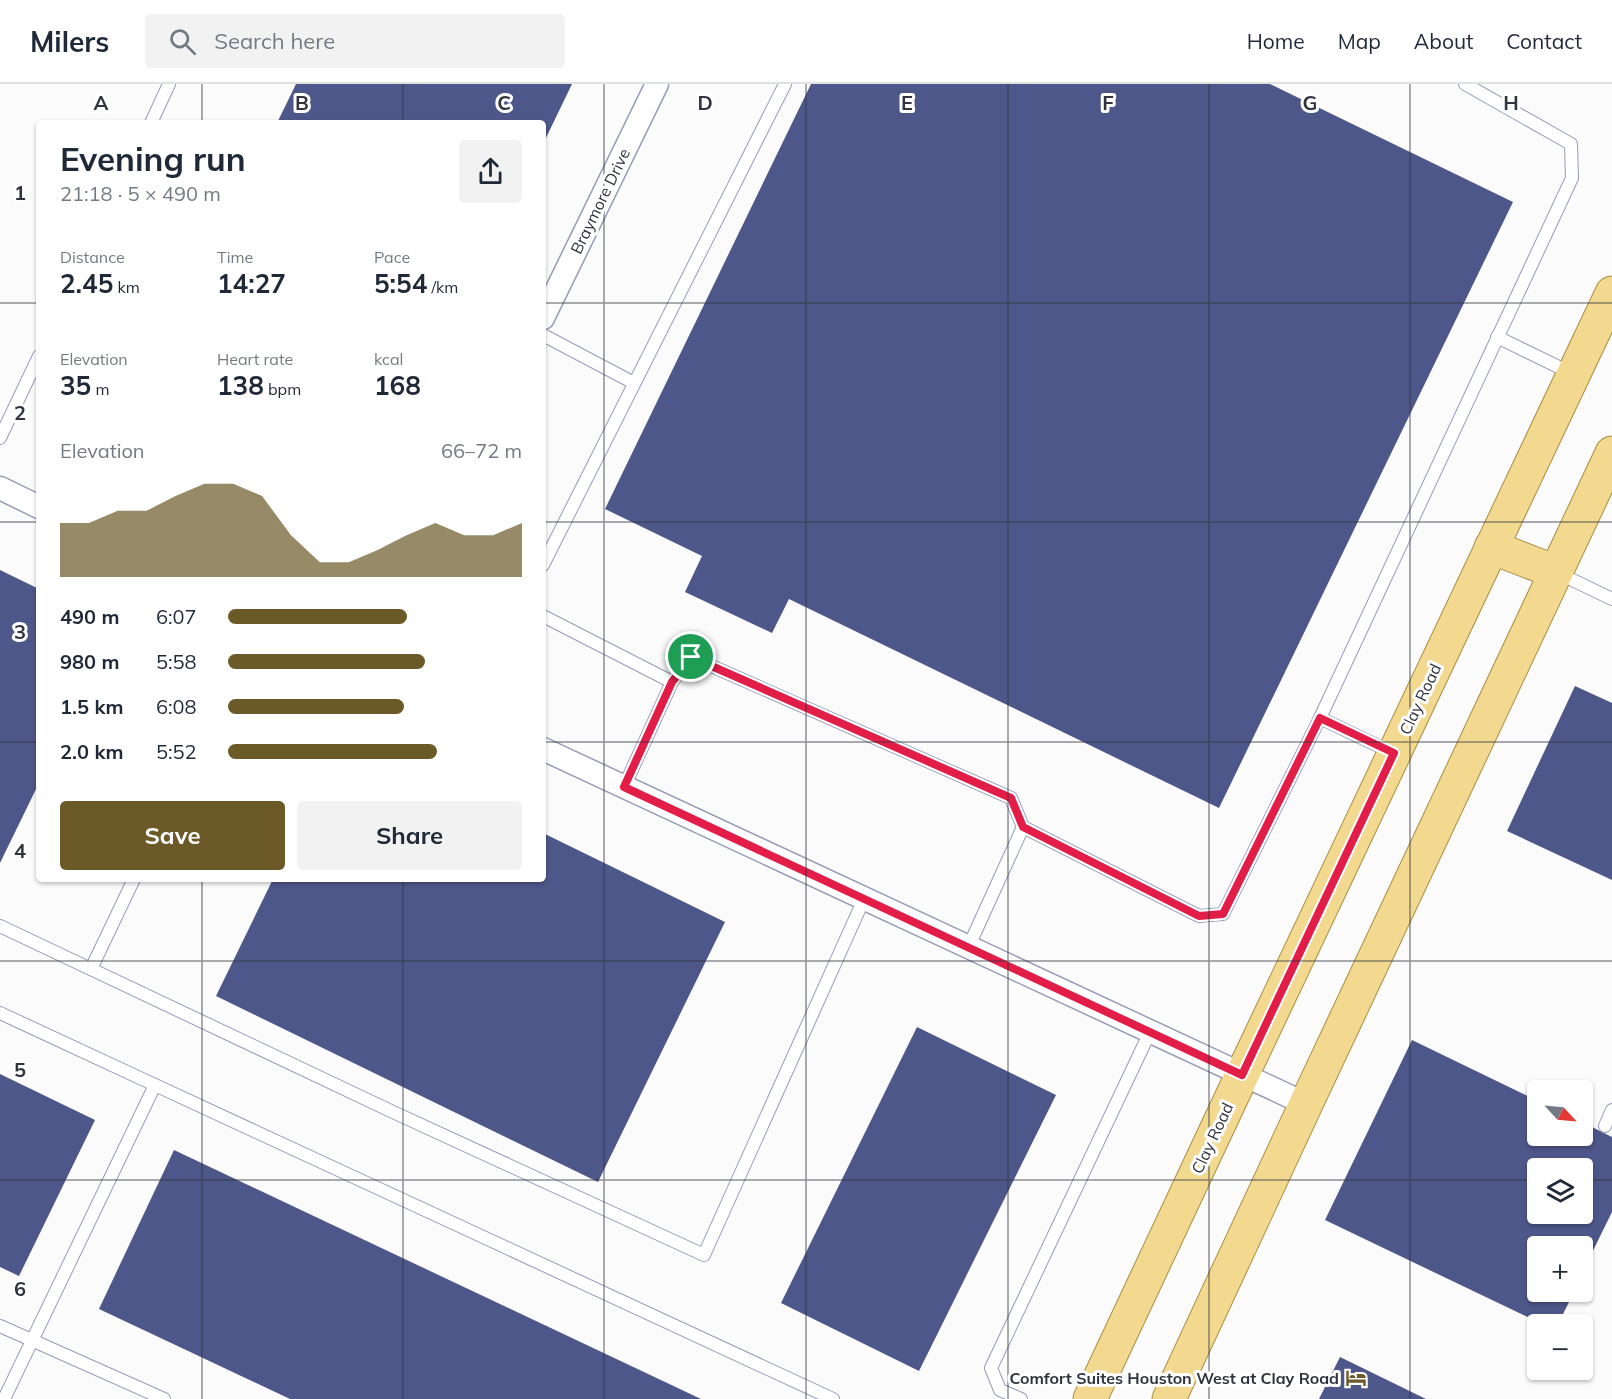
<!DOCTYPE html>
<html lang="en">
<head>
<meta charset="utf-8">
<style>
  :root { --surface:#fff; --page:#f2f2f3; --text:#1f2937; --muted:#747a83; --line:#e0e1e3; --accent:#6c5928 }
  body { margin:0; font-family:Mulish,sans-serif; background:var(--page); color:var(--text); height:100vh; display:flex; flex-direction:column; font-size:22px; white-space:nowrap }
  * { box-sizing:border-box; margin:0 }
  p { font-size:20px; color:var(--muted) }
  .icon { flex:none; width:33px; height:33px; fill:none; stroke:currentColor; stroke-width:2; stroke-linecap:round; stroke-linejoin:round }
  .map { position:relative; flex:1; overflow:hidden }
  .drawer { position:absolute; left:36px; top:36px; width:510px; height:762px; display:flex; flex-direction:column; background:var(--surface); border-radius:6px; box-shadow:0 2px 4px #0004 }
  .drawer>* { flex:none }
  .needle { width:39px; rotate:116deg }
  .controls { position:absolute; left:1527px; top:996px; display:grid; gap:12px }
  .controls a { display:grid; place-items:center; width:66px; height:66px; border-radius:6px; background:var(--surface); box-shadow:0 2px 4px #0004; font-size:30px }
  .pin { position:absolute; display:grid; place-items:center; width:51px; height:51px; color:#fff; margin:-26px; border:3px solid #fff; border-radius:50%; box-shadow:0 2px 6px #0007 }
  .round { display:grid; place-items:center; flex:none; width:63px; height:63px; border-radius:6px; background:var(--page) }
  .overview { display:flex; align-items:center; justify-content:space-between; height:102px; padding:0 24px }
  h1 { font-size:33px; font-weight:700; line-height:45px }
  .metrics { display:grid; grid-template-columns:repeat(3,1fr); gap:9px; height:102px; padding:6px 24px }
  .metrics div { display:grid; align-content:center }
  .metrics b { font-size:26px; font-weight:700 }
  .metrics small { font-size:16px; font-weight:400 }
  .metrics p { font-size:16px }
  .chart { height:168px; padding:12px 24px }
  .chart p { display:flex; justify-content:space-between }
  .chart svg { width:100%; height:108px; margin-top:6px; fill:var(--accent); opacity:.7 }
  .primary-button { display:flex; gap:12px; margin-top:auto; padding:12px 24px }
  .primary-button a { flex:1; height:69px; border-radius:6px; background:var(--accent); color:#fff; font-size:24px; font-weight:700; line-height:69px; text-align:center }
  .primary-button a+a { background:var(--page); color:var(--text) }
  ul { padding:0 24px; list-style:none; font-size:20px }
  li { display:grid; grid-template-columns:96px 72px 1fr; align-items:center; height:45px }
  li i { height:15px; border-radius:8px; background:var(--accent) }
  header { display:flex; align-items:center; gap:36px; box-sizing:border-box; height:84px; padding:0 30px; background:var(--surface); border-bottom:2px solid var(--line) }
  header strong { font-size:28px }
  nav { display:flex; gap:33px; margin-inline-start:auto; font-size:21px }
  .search { width:420px; height:54px; background:var(--page); display:flex; align-items:center; gap:15px; box-sizing:border-box; padding:0 21px; border-radius:6px; color:var(--muted); font-size:22px }
  .map>svg:first-child { display:block }
  .building { fill:#4e5789; fill-rule:evenodd }
  .lines { fill:none; stroke-linecap:round; stroke-linejoin:round }
  .lane-casing { stroke:#969cb6; stroke-width:14 }
  .street-casing { stroke:#969cb6; stroke-width:25 }
  .primary-casing { stroke:#a98e43; stroke-width:35 }
  .lane { stroke:#fff; stroke-width:12 }
  .street { stroke:#fff; stroke-width:22 }
  .primary { stroke:#f2d98f; stroke-width:33 }
  .route-casing { stroke:#fff; stroke-width:12 }
  .route { stroke:#e11d48; stroke-width:8 }
  .grid { fill:none; stroke:#31333e; stroke-width:1.5; stroke-opacity:0.55 }
  .labels { text-anchor:middle; stroke-width:6; stroke-linejoin:round; paint-order:stroke }
  .street-label { font-size:16px; fill:#31333e; stroke:#fff }
  .poi-label { font-size:16px; font-weight:bold; fill:#31333e; stroke:#fff; text-anchor:end }
  .grid-label { font-size:20px; text-anchor:middle; font-weight:bold; fill:#31333e; stroke:#fff; stroke-width:6; stroke-linejoin:round; paint-order:stroke }
</style>
</head>
<body>
<header>
<strong>Milers</strong>
<div class="search"><svg class="icon" aria-label="search" viewBox="0 0 24 24"><circle cx="10" cy="10" r="6"/><path d="M15 15l6 6"/></svg>Search here</div>
<nav><a>Home</a><a>Map</a><a>About</a><a>Contact</a></nav>
</header>
<div class="map">
<svg width="1612" height="1315" viewBox="0 0 1612 1315">
  <rect width="100%" height="100%" fill="#fbfbfb"/>
  <g class="building">
    <path d="M 296,0 L 572,0 L 543,60 L 543,39 L 277,39 Z"/>
    <path d="M 811,0 L 1270,0 L 1513,118 L 1219,724 L 789,515 L 772,549 L 685,508 L 702,472 L 605,425 Z"/>
    <path d="M 0,486 L 39,505 L 39,699 L 0,779 Z"/>
    <path d="M 1575,602 L 1612,619 L 1612,796 L 1507,747 Z"/>
    <path d="M 543,749 L 725,838 L 598,1098 L 216,912 L 273,795 L 543,795 Z"/>
    <path d="M 917,943 L 1056,1011 L 919,1287 L 781,1219 Z"/>
    <path d="M 1412,956 L 1538,1017 L 1538,1052 L 1582,1052 L 1582,1038 L 1612,1053 L 1612,1128 L 1582,1189 L 1582,1162 L 1538,1162 L 1538,1208 L 1574,1208 L 1558,1240 L 1542,1240 L 1325,1136 ZM 1538,1084 L 1582,1084 L 1582,1130 L 1538,1130 Z"/>
    <path d="M 0,990 L 95,1036 L 19,1192 L 0,1183 Z"/>
    <path d="M 174,1066 L 701,1315 L 290,1315 L 99,1225 Z"/>
    <path d="M 1340,1273 L 1426,1315 L 1319,1315 Z"/>
  </g>
  <g class="lines">
    <g class="lane-casing">
      <g id="lane">
        <path d="M 151,39 L 169,0"/>
        <path d="M 543,251 L 634,299"/>
        <path d="M 1497,253 L 1573,290"/>
        <path d="M 0,354 L 39,272"/>
        <path d="M 543,481 L 785,0"/>
        <path d="M 1556,488 L 1612,515"/>
        <path d="M 543,532 L 672,598 L 691,573 L 1011,714 L 1023,743 L 1199,832 L 1223,830 L 1320,634 L 1572,94 L 1571,60 L 1465,0"/>
        <path d="M 1320,634 L 1393,669"/>
        <path d="M 624,703 L 672,598"/>
        <path d="M 0,842 L 393,1028 L 704,1171 L 864,815"/>
        <path d="M 968,864 L 1023,743"/>
        <path d="M 91,885 L 134,795"/>
        <path d="M 0,929 L 155,1001"/>
        <path d="M 1605,1042 L 1612,1026"/>
        <path d="M 0,1242 L 164,1315"/>
        <path d="M 4,1315 L 155,1001 L 833,1315"/>
        <path d="M 1021,1315 L 1000,1306 L 991,1284 L 1150,948"/>
      </g>
    </g>
    <g class="street-casing">
      <g id="street">
        <path d="M 543,234 L 657,0"/>
        <path d="M 0,404 L 39,423"/>
        <path d="M 543,665 L 1306,1020"/>
      </g>
    </g>
    <g class="primary-casing">
      <g id="primary">
        <path d="M 1491,463 L 1556,488"/>
        <path d="M 1090,1315 L 1242,991 L 1612,209"/>
        <path d="M 1169,1315 L 1306,1020 L 1612,369"/>
      </g>
    </g>
    <use href="#lane" class="lane"/>
    <use href="#street" class="street"/>
    <use href="#primary" class="primary"/>
  </g>
  <g class="lines">
    <g class="route-casing">
      <path id="route" d="M 691,573 L 1011,714 L 1023,743 L 1199,832 L 1223,830 L 1320,634 L 1394,669 L 1242,991 L 624,703 L 672,598 Z"/>
    </g>
    <use href="#route" class="route"/>
  </g>
  <path class="grid" d="M 202,0 L 202,39M 403,0 L 403,39M 604,0 L 604,1315M 806,0 L 806,1315M 1008,0 L 1008,1315M 1209,0 L 1209,1315M 1410,0 L 1410,1315M 0,219 L 39,219M 543,219 L 1612,219M 0,438 L 39,438M 543,438 L 1612,438M 0,658 L 39,658M 543,658 L 1612,658M 202,795 L 202,1315M 403,795 L 403,1315M 0,877 L 1612,877M 0,1096 L 1538,1096M 1582,1096 L 1612,1096"/>
  <defs>
    <g id="hotel-bare" transform="scale(1.62)"><path d="M-6-4.5h1.5V1H6V5H4.5V3h-9V5H-6ZM-4 0a1.8 1.8 0 1 1 3.6 0ZM.5 0V-2.5h3Q6-2.5 6 0Z" fill="#6c5928" stroke="#fff" stroke-width="2.5" paint-order="stroke"/></g>
  </defs>
  <g fill-rule="evenodd">
    <use href="#hotel-bare" x="1356" y="1294"/>
  </g>
  <g class="labels">
    <g class="street-label">
      <text transform="translate(600 117) rotate(-64)" y="6">Braymore Drive</text>
      <text transform="translate(1420 615) rotate(-65)" y="6">Clay Road</text>
      <text transform="translate(1212 1054) rotate(-65)" y="6">Clay Road</text>
    </g>
    <g class="poi-label">
      <text x="1339" y="1300">Comfort Suites Houston West at Clay Road</text>
    </g>
  </g>
  <g class="grid-label">
    <text x="101" y="26">A</text>
    <text x="302" y="26">B</text>
    <text x="504" y="26">C</text>
    <text x="705" y="26">D</text>
    <text x="907" y="26">E</text>
    <text x="1108" y="26">F</text>
    <text x="1310" y="26">G</text>
    <text x="1511" y="26">H</text>
    <text x="20" y="116">1</text>
    <text x="20" y="336">2</text>
    <text x="20" y="555">3</text>
    <text x="20" y="774">4</text>
    <text x="20" y="993">5</text>
    <text x="20" y="1212">6</text>
  </g>
</svg>
<div class="controls">
<a><svg class="needle" viewBox="-14 -14 28 28"><path d="M0-13l5 13h-10z" fill="#e53935"/><path d="M0 13l5-13h-10z" fill="#747a83"/></svg></a>
<a><svg class="icon" aria-label="layers" viewBox="0 0 24 24"><path d="M12 4l9 5-9 5-9-5zM3 14l9 5 9-5"/></svg></a>
<a>+</a>
<a>−</a>
</div>
<div class="pin" style="left:691px;top:573px;background:#1e9e55"><svg class="icon" aria-label="arrive" viewBox="0 0 24 24"><path d="M6 21V4h12l-3 4 3 4H6"/></svg></div>
<section class="drawer">
<div class="overview"><div><h1>Evening run</h1><p>21:18 · 5 × 490 m</p></div><a class="round"><svg class="icon" aria-label="share" viewBox="0 0 24 24"><path d="M12 15V3M7 8l5-5 5 5M5 13v7h14v-7"/></svg></a></div>
<div class="metrics">
<div><p>Distance</p><b>2.45<small> km</small></b></div>
<div><p>Time</p><b>14:27</b></div>
<div><p>Pace</p><b>5:54<small> /km</small></b></div>
</div>
<div class="metrics">
<div><p>Elevation</p><b>35<small> m</small></b></div>
<div><p>Heart rate</p><b>138<small> bpm</small></b></div>
<div><p>kcal</p><b>168</b></div>
</div>
<div class="chart"><p><span>Elevation</span>66–72 m</p>
<svg viewBox="0 0 160 44" preserveAspectRatio="none"><path d="M0 44V22L10 22L20 17L30 17L40 11L50 6L60 6L70 11L80 27L90 38L100 38L110 33L120 27L130 22L140 27L150 27L160 22V44z"/></svg>
</div>
<ul>
<li><b>490 m</b>6:07<i style="width:61%"></i></li>
<li><b>980 m</b>5:58<i style="width:67%"></i></li>
<li><b>1.5 km</b>6:08<i style="width:60%"></i></li>
<li><b>2.0 km</b>5:52<i style="width:71%"></i></li>
</ul>
<div class="primary-button"><a>Save</a><a>Share</a></div>
</section>
</div>
</body>
</html>
